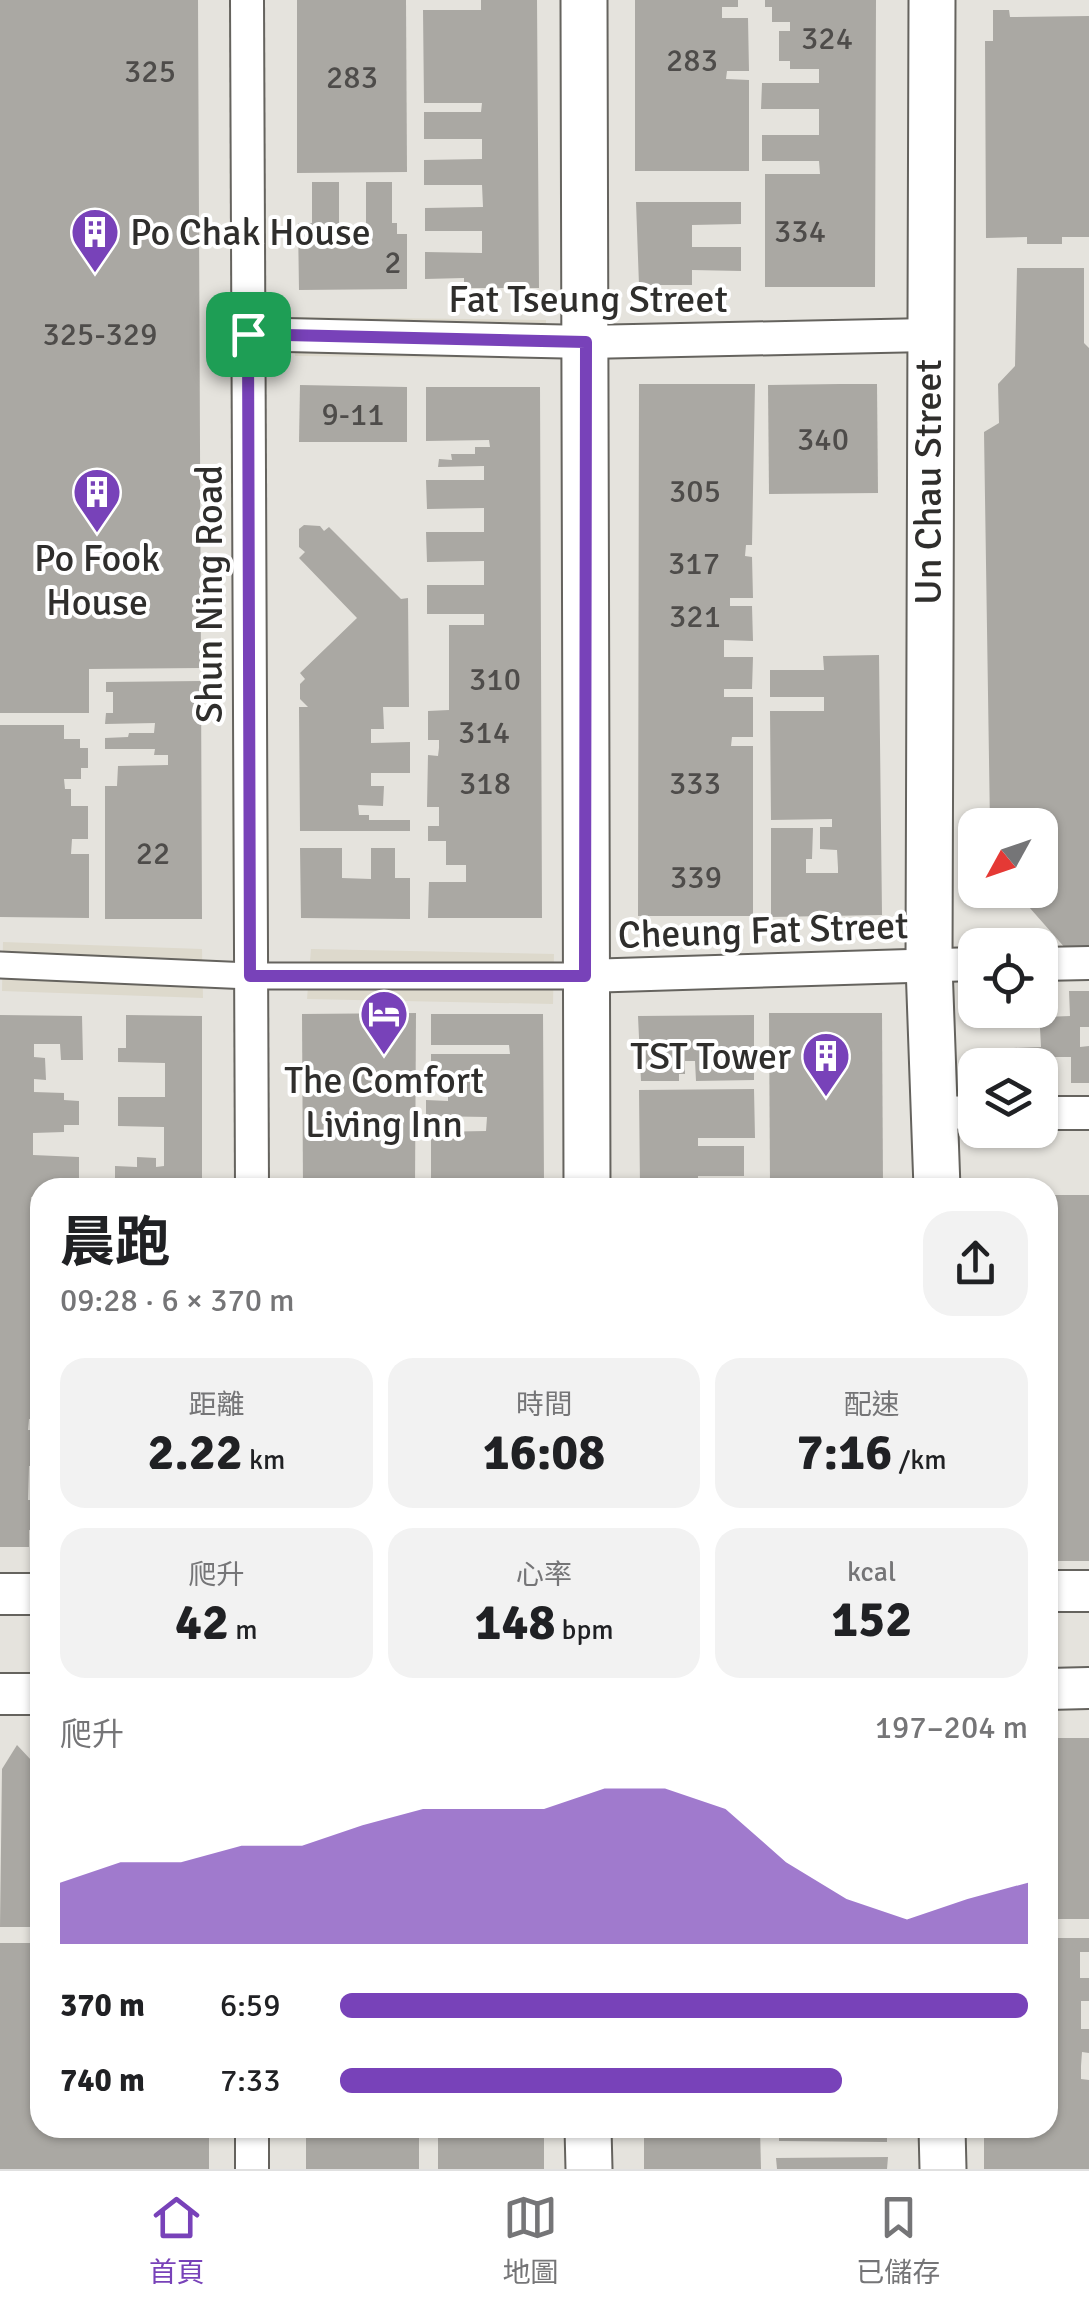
<!DOCTYPE html>
<html lang="zh-TW">
<head>
<meta charset="utf-8">
<style>
  :root { --surface:#fff; --page:#f2f2f2; --text:#202124; --muted:#757577; --line:#e0e0e0; --accent:#7842b9 }
  body { margin:0; font-family:Signika,"Noto Sans TC",sans-serif; background:var(--page); color:var(--text); height:100vh; display:flex; flex-direction:column; font-size:38px; white-space:nowrap }
  * { box-sizing:border-box; margin:0 }
  p { font-size:32px; color:var(--muted) }
  .icon { flex:none; width:55px; height:55px; fill:none; stroke:currentColor; stroke-width:2; stroke-linecap:round; stroke-linejoin:round }
  .map { position:relative; flex:1; overflow:hidden }
  .details { position:absolute; left:30px; top:1178px; width:1028px; height:960px; display:flex; flex-direction:column; background:var(--surface); border-radius:30px; box-shadow:0 2px 8px #0004 }
  .details>* { flex:none }
  .needle { width:65px; rotate:230deg }
  .controls { position:absolute; left:958px; top:808px; display:grid; gap:20px }
  .controls a { display:grid; place-items:center; width:100px; height:100px; border-radius:20px; background:var(--surface); box-shadow:0 2px 8px #0004; font-size:50px }
  .pin { position:absolute; display:grid; place-items:center; width:85px; height:85px; color:#fff; margin:-42px; border-radius:20px; box-shadow:0 5px 15px #0006 }
  .round { display:grid; place-items:center; flex:none; width:105px; height:105px; border-radius:30px; background:var(--page) }
  .head { display:flex; align-items:center; justify-content:space-between; height:170px; padding:0 30px }
  h1 { font-size:55px; font-weight:700; line-height:75px }
  .stats { display:grid; grid-template-columns:repeat(3,1fr); gap:15px; height:170px; padding:10px 30px }
  .stats div { display:grid; align-content:center; border-radius:25px; background:var(--page); text-align:center }
  .stats b { font-size:50px; font-weight:700 }
  .stats small { font-size:28px; font-weight:400 }
  .stats p { font-size:28px }
  .chart { height:280px; padding:20px 30px }
  .chart p { display:flex; justify-content:space-between }
  .chart svg { width:100%; height:180px; margin-top:10px; fill:var(--accent); opacity:.7 }
  ul { padding:0 30px; list-style:none; font-size:32px }
  li { display:grid; grid-template-columns:160px 120px 1fr; align-items:center; height:75px }
  li i { height:25px; border-radius:12px; background:var(--accent) }
  .tabs { display:flex; justify-content:space-around; align-items:center; height:140px; border-top:2px solid var(--line); background:var(--surface); font-size:28px; color:var(--muted) }
  .tabs a { display:grid; justify-items:center; gap:5px }
  .tabs .current { color:var(--accent) }
  .map>svg:first-child { display:block }
  .built { fill:#ddd9cc }
  .building { fill:#aaa8a3 }
  .lines { fill:none; stroke-linecap:round; stroke-linejoin:round }
  .pedestrian-casing { stroke:#65635e; stroke-width:29 }
  .minor-casing { stroke:#65635e; stroke-width:36 }
  .tertiary-casing { stroke:#65635e; stroke-width:44 }
  .secondary-casing { stroke:#65635e; stroke-width:49 }
  .pedestrian { stroke:#fff; stroke-width:25 }
  .minor { stroke:#fff; stroke-width:32 }
  .tertiary { stroke:#fff; stroke-width:40 }
  .secondary { stroke:#fff; stroke-width:45 }
  .route-casing { stroke:#fff; stroke-width:20 }
  .route { stroke:#7842b9; stroke-width:12 }
  .labels { text-anchor:middle; stroke-width:8; stroke-linejoin:round; paint-order:stroke }
  .number-label { font-size:32px; fill:#4e4c4a }
  .poi-label { font-size:38px; fill:#2f2e2c; stroke:#fff }
  .street-label { font-size:38px; fill:#2f2e2c; stroke:#fff }
</style>
</head>
<body>
<div class="map">
<svg width="1089" height="2169" viewBox="0 0 1089 2169">
  <rect width="100%" height="100%" fill="#e5e3dd"/>
  <g class="built">
    <path d="M 296,317 L 546,320 L 546,359 L 295,356 Z"/>
    <path d="M 3,942 L 202,949 L 203,998 L 2,991 Z"/>
    <path d="M 311,949 L 554,954 L 553,1004 L 307,999 Z"/>
  </g>
  <g class="building">
    <path d="M 0,0 L 198,0 L 201,668 L 89,669 L 89,713 L 0,713 Z"/>
    <path d="M 297,0 L 406,0 L 407,172 L 297,173 Z"/>
    <path d="M 481,0 L 537,0 L 539,288 L 464,288 L 464,278 L 425,279 L 425,252 L 482,253 L 482,231 L 425,231 L 425,208 L 483,207 L 482,185 L 424,185 L 424,160 L 482,159 L 482,139 L 424,139 L 424,112 L 481,112 L 482,103 L 424,103 L 423,10 L 481,10 Z"/>
    <path d="M 635,0 L 738,0 L 738,7 L 722,7 L 722,18 L 748,18 L 749,71 L 727,71 L 726,79 L 749,80 L 749,171 L 635,171 Z"/>
    <path d="M 765,0 L 876,0 L 875,287 L 765,287 L 765,174 L 820,174 L 819,161 L 762,161 L 762,135 L 819,135 L 819,109 L 761,109 L 762,83 L 819,83 L 819,69 L 790,69 L 790,61 L 779,61 L 779,31 L 790,31 L 790,22 L 772,22 L 772,7 L 765,7 Z"/>
    <path d="M 993,10 L 1009,10 L 1010,17 L 1089,16 L 1089,237 L 1062,237 L 1062,244 L 1027,244 L 1027,237 L 986,238 L 985,41 L 993,41 Z"/>
    <path d="M 312,182 L 339,182 L 339,223 L 343,223 L 343,234 L 362,234 L 362,223 L 366,223 L 366,182 L 392,182 L 392,223 L 397,223 L 397,234 L 407,234 L 407,289 L 299,290 L 298,223 L 312,223 Z"/>
    <path d="M 636,202 L 741,202 L 741,224 L 692,225 L 692,247 L 741,247 L 741,271 L 692,270 L 692,285 L 639,285 Z"/>
    <path d="M 1017,268 L 1084,268 L 1084,343 L 1089,348 L 1089,948 L 1066,949 L 1014,890 L 1040,890 L 1040,825 L 990,825 L 984,432 L 999,423 L 998,384 L 1015,366 Z"/>
    <path d="M 639,384 L 755,384 L 752,545 L 746,545 L 745,556 L 752,557 L 753,598 L 730,598 L 730,606 L 752,606 L 753,641 L 724,640 L 724,657 L 753,657 L 752,689 L 724,689 L 724,697 L 753,697 L 753,737 L 732,737 L 731,746 L 753,746 L 753,916 L 638,916 Z"/>
    <path d="M 840,384 L 877,384 L 878,493 L 769,494 L 768,385 Z"/>
    <path d="M 300,385 L 407,387 L 407,442 L 299,442 Z"/>
    <path d="M 426,387 L 540,387 L 542,918 L 428,918 L 429,882 L 466,882 L 466,865 L 446,865 L 446,841 L 428,841 L 428,826 L 439,826 L 439,807 L 427,807 L 428,755 L 438,756 L 439,748 L 439,740 L 428,740 L 428,711 L 449,710 L 449,625 L 484,625 L 484,614 L 427,614 L 427,585 L 484,585 L 484,561 L 427,562 L 426,532 L 484,532 L 484,508 L 427,509 L 426,480 L 484,480 L 484,466 L 438,467 L 439,459 L 452,460 L 451,454 L 475,454 L 475,447 L 490,447 L 489,440 L 426,441 Z"/>
    <path d="M 304,525 L 320,526 L 324,531 L 329,527 L 401,599 L 408,598 L 409,707 L 383,707 L 384,729 L 371,729 L 371,743 L 410,742 L 410,773 L 371,773 L 371,786 L 384,786 L 383,806 L 358,805 L 359,815 L 369,815 L 369,820 L 410,820 L 410,831 L 300,831 L 299,707 L 308,707 L 300,699 L 300,684 L 305,679 L 300,673 L 357,618 L 299,558 L 305,552 L 299,547 L 299,529 Z"/>
    <path d="M 879,655 L 882,915 L 771,917 L 771,828 L 813,828 L 812,859 L 806,859 L 806,873 L 838,873 L 838,868 L 837,850 L 820,849 L 820,827 L 832,827 L 832,819 L 771,820 L 770,711 L 824,711 L 824,697 L 770,697 L 770,670 L 824,670 L 823,656 Z"/>
    <path d="M 201,681 L 202,919 L 105,919 L 105,786 L 117,786 L 118,766 L 168,765 L 168,755 L 154,755 L 155,749 L 105,749 L 105,738 L 128,737 L 129,733 L 154,733 L 155,723 L 105,724 L 106,713 L 113,713 L 113,692 L 106,692 L 106,682 Z"/>
    <path d="M 0,725 L 64,725 L 64,739 L 80,739 L 80,748 L 88,748 L 88,768 L 81,768 L 81,779 L 64,779 L 65,789 L 71,789 L 71,806 L 88,806 L 88,839 L 72,839 L 71,854 L 89,854 L 89,918 L 0,917 Z"/>
    <path d="M 300,848 L 342,848 L 342,878 L 371,879 L 371,848 L 395,848 L 395,878 L 410,878 L 410,919 L 301,918 Z"/>
    <path d="M 1069,991 L 1089,991 L 1089,1027 L 1080,1027 L 1080,1047 L 1089,1046 L 1089,1083 L 1071,1083 L 1071,1057 L 1046,1057 L 1047,1082 L 1040,1082 L 1040,1065 L 1015,1065 L 1014,1048 L 1041,1047 L 1040,1028 L 1013,1028 L 1012,1010 L 1040,1010 L 1040,992 L 1045,992 L 1045,1017 L 1070,1016 Z"/>
    <path d="M 416,1013 L 415,1188 L 303,1188 L 302,1014 Z"/>
    <path d="M 769,1013 L 882,1013 L 883,1188 L 770,1188 Z"/>
    <path d="M 431,1014 L 543,1014 L 544,1183 L 540,1183 L 541,1188 L 431,1188 L 431,1132 L 486,1131 L 487,1117 L 426,1116 L 426,1100 L 448,1101 L 448,1073 L 431,1073 L 431,1054 L 510,1054 L 509,1045 L 431,1045 Z"/>
    <path d="M 0,1015 L 82,1016 L 83,1060 L 61,1060 L 60,1044 L 34,1044 L 34,1057 L 45,1058 L 46,1080 L 34,1079 L 34,1092 L 64,1093 L 64,1100 L 79,1101 L 79,1125 L 64,1125 L 64,1132 L 33,1133 L 33,1155 L 79,1157 L 79,1188 L 40,1188 L 40,1197 L 31,1197 L 30,1222 L 40,1222 L 40,1266 L 31,1266 L 30,1293 L 40,1293 L 40,1335 L 34,1335 L 34,1363 L 40,1363 L 40,1405 L 35,1404 L 35,1419 L 29,1419 L 28,1430 L 40,1430 L 40,1466 L 29,1466 L 28,1500 L 40,1500 L 40,1531 L 29,1530 L 29,1547 L 0,1547 Z"/>
    <path d="M 126,1015 L 202,1016 L 202,1188 L 115,1188 L 115,1166 L 137,1167 L 137,1157 L 156,1158 L 156,1167 L 164,1166 L 164,1127 L 118,1126 L 118,1097 L 165,1097 L 165,1063 L 118,1062 L 118,1048 L 126,1048 Z"/>
    <path d="M 754,1015 L 754,1080 L 696,1081 L 695,1061 L 685,1061 L 685,1074 L 679,1074 L 679,1081 L 641,1081 L 638,1016 Z"/>
    <path d="M 754,1089 L 755,1138 L 698,1138 L 698,1146 L 744,1146 L 744,1176 L 698,1176 L 698,1188 L 640,1188 L 639,1090 Z"/>
    <rect x="1048" y="1195" width="41" height="366"/>
    <rect x="1048" y="1738" width="41" height="181"/>
    <path d="M 33,1742 L 40,1742 L 40,1927 L 0,1927 L 2,1769 L 17,1745 L 32,1761 Z"/>
    <path d="M 1048,1938 L 1089,1938 L 1089,1952 L 1080,1952 L 1080,1978 L 1089,1978 L 1089,2001 L 1081,2001 L 1081,2029 L 1089,2029 L 1089,2053 L 1082,2052 L 1081,2066 L 1081,2079 L 1089,2080 L 1089,2169 L 984,2169 L 984,2128 L 1048,2128 Z"/>
    <path d="M 0,1943 L 40,1943 L 40,2128 L 209,2128 L 209,2169 L 0,2169 Z"/>
    <rect x="306" y="2128" width="113" height="41"/>
    <rect x="438" y="2128" width="106" height="41"/>
    <path d="M 644,2128 L 760,2128 L 761,2169 L 644,2169 Z"/>
    <path d="M 779,2128 L 887,2128 L 887,2142 L 779,2141 Z"/>
    <path d="M 888,2157 L 887,2169 L 777,2169 L 776,2158 Z"/>
  </g>
  <g class="lines">
    <g class="pedestrian-casing">
      <path id="pedestrian" d="M 0,965 L 250,976 L 585,976"/>
    </g>
    <g class="minor-casing">
      <g id="minor">
        <path d="M 247,0 L 252,1188"/>
        <path d="M 247,334 L 586,342 L 928,335"/>
        <path d="M 1040,964 L 1089,963"/>
        <path d="M 585,976 L 975,964"/>
        <path d="M 936,1112 L 975,1113"/>
        <path d="M 1040,1113 L 1089,1113"/>
        <path d="M 252,2128 L 252,2169"/>
      </g>
    </g>
    <g class="tertiary-casing">
      <g id="tertiary">
        <path d="M 1048,1591 L 1089,1591"/>
        <path d="M 0,1594 L 40,1594"/>
        <path d="M 1048,1689 L 1089,1688"/>
        <path d="M 0,1694 L 40,1694"/>
      </g>
    </g>
    <g class="secondary-casing">
      <g id="secondary">
        <path d="M 584,0 L 587,1188"/>
        <path d="M 932,0 L 929,965 L 937,1188"/>
        <path d="M 588,2128 L 589,2169"/>
        <path d="M 942,2128 L 943,2169"/>
      </g>
    </g>
    <use href="#pedestrian" class="pedestrian"/>
    <use href="#minor" class="minor"/>
    <use href="#tertiary" class="tertiary"/>
    <use href="#secondary" class="secondary"/>
  </g>
  <g class="lines">
    <g class="route-casing">
      <path id="route" d="M 248,334 L 586,342 L 585,976 L 250,976 Z"/>
    </g>
    <use href="#route" class="route"/>
  </g>
  <defs>
    <g id="building-pin" transform="scale(2.5)"><path d="M0 17L-7.5 6A9.5 9.5 0 1 1 7.5 6Z" fill="#7842b9" stroke="#fff"/><path d="M-4-6H4V6H1V3H-1V6H-4ZM-2.5-4.3h1.7v1.8h-1.7ZM.8-4.3h1.7v1.8H.8ZM-2.5-1h1.7V.8h-1.7ZM.8-1h1.7V.8H.8Z" fill="#fff"/></g>
    <g id="hotel-pin" transform="scale(2.5)"><path d="M0 17L-7.5 6A9.5 9.5 0 1 1 7.5 6Z" fill="#7842b9" stroke="#fff"/><path d="M-6-4.5h1.5V1H6V5H4.5V3h-9V5H-6ZM-4 0a1.8 1.8 0 1 1 3.6 0ZM.5 0V-2.5h3Q6-2.5 6 0Z" fill="#fff"/></g>
  </defs>
  <g fill-rule="evenodd">
    <use href="#building-pin" x="95" y="232"/>
    <use href="#building-pin" x="97" y="492"/>
    <use href="#hotel-pin" x="384" y="1014"/>
    <use href="#building-pin" x="826" y="1056"/>
  </g>
  <g class="labels">
    <g class="number-label">
      <text x="827" y="49">324</text>
      <text x="692" y="71">283</text>
      <text x="150" y="82">325</text>
      <text x="352" y="88">283</text>
      <text x="800" y="242">334</text>
      <text x="393" y="273">2</text>
      <text x="100" y="345">325-329</text>
      <text x="353" y="425">9-11</text>
      <text x="823" y="450">340</text>
      <text x="695" y="502">305</text>
      <text x="694" y="574">317</text>
      <text x="695" y="627">321</text>
      <text x="495" y="690">310</text>
      <text x="484" y="743">314</text>
      <text x="485" y="794">318</text>
      <text x="695" y="794">333</text>
      <text x="153" y="864">22</text>
      <text x="696" y="888">339</text>
    </g>
    <g class="poi-label">
      <text x="130" y="245" text-anchor="start">Po Chak House</text>
      <text x="97" y="571">Po Fook<tspan x="97" dy="44">House</tspan></text>
      <text x="791" y="1069" text-anchor="end">TST Tower</text>
      <text x="384" y="1093">The Comfort<tspan x="384" dy="44">Living Inn</tspan></text>
    </g>
    <g class="street-label">
      <text x="588" y="312">Fat Tseung Street</text>
      <text transform="translate(928 482) rotate(-90)" y="13">Un Chau Street</text>
      <text transform="translate(209 594) rotate(-90)" y="13">Shun Ning Road</text>
      <text transform="translate(763 930) rotate(-2)" y="13">Cheung Fat Street</text>
    </g>
  </g>
</svg>
<div class="controls">
<a><svg class="needle" viewBox="-14 -14 28 28"><path d="M0-13l5 13h-10z" fill="#e53935"/><path d="M0 13l5-13h-10z" fill="#757577"/></svg></a>
<a><svg class="icon" aria-label="locate" viewBox="0 0 24 24"><circle cx="12" cy="12" r="6"/><path d="M12 2v4M12 18v4M2 12h4M18 12h4"/></svg></a>
<a><svg class="icon" aria-label="layers" viewBox="0 0 24 24"><path d="M12 4l9 5-9 5-9-5zM3 14l9 5 9-5"/></svg></a>
</div>
<div class="pin" style="left:248px;top:334px;background:#1e9e55"><svg class="icon" aria-label="arrive" viewBox="0 0 24 24"><path d="M6 21V4h12l-3 4 3 4H6"/></svg></div>
<section class="details">
<div class="head"><div><h1>晨跑</h1><p>09:28 · 6 × 370 m</p></div><a class="round"><svg class="icon" aria-label="share" viewBox="0 0 24 24"><path d="M12 15V3M7 8l5-5 5 5M5 13v7h14v-7"/></svg></a></div>
<div class="stats">
<div><p>距離</p><b>2.22<small> km</small></b></div>
<div><p>時間</p><b>16:08</b></div>
<div><p>配速</p><b>7:16<small> /km</small></b></div>
</div>
<div class="stats">
<div><p>爬升</p><b>42<small> m</small></b></div>
<div><p>心率</p><b>148<small> bpm</small></b></div>
<div><p>kcal</p><b>152</b></div>
</div>
<div class="chart"><p><span>爬升</span>197–204 m</p>
<svg viewBox="0 0 160 44" preserveAspectRatio="none"><path d="M0 44V29L10 24L20 24L30 20L40 20L50 15L60 11L70 11L80 11L90 6L100 6L110 11L120 24L130 33L140 38L150 33L160 29V44z"/></svg>
</div>
<ul>
<li><b>370 m</b>6:59<i style="width:100%"></i></li>
<li><b>740 m</b>7:33<i style="width:73%"></i></li>
</ul>
</section>
</div>
<nav class="tabs">
<a class="current"><svg class="icon" aria-label="home" viewBox="0 0 24 24"><path d="M3 11l9-7 9 7M6 9v11h12V9"/></svg>首頁</a>
<a><svg class="icon" aria-label="map" viewBox="0 0 24 24"><path d="M3 6l6-2 6 2 6-2v14l-6 2-6-2-6 2zM9 4v14M15 6v14"/></svg>地圖</a>
<a><svg class="icon" aria-label="saved" viewBox="0 0 24 24"><path d="M7 4h10v16l-5-4-5 4z"/></svg>已儲存</a>
</nav>
</body>
</html>
